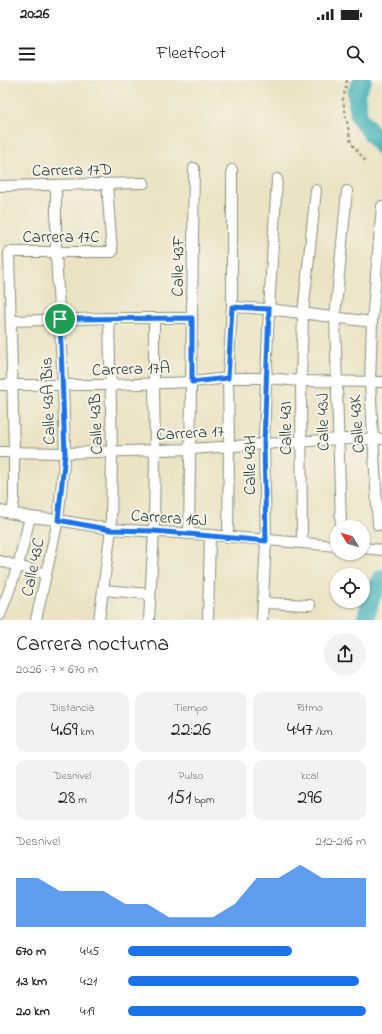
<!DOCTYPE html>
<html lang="es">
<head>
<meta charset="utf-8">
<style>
  :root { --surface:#fff; --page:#f2f2f2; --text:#202124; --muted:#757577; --accent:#1a73e8 }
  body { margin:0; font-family:"Indie Flower",sans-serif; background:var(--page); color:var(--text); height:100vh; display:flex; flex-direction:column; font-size:15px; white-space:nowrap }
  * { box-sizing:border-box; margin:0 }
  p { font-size:13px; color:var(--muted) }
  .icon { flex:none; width:22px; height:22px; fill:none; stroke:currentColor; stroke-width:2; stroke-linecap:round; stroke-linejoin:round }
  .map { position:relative; height:540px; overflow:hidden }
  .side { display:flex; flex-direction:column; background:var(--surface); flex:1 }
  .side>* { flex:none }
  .needle { width:26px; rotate:308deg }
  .tools { position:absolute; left:330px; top:440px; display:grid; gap:8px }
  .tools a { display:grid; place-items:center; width:40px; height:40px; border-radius:50%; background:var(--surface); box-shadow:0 1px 3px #0004; font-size:20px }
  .pin { position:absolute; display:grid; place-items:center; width:34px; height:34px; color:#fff; margin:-17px; border:2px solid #fff; border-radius:50%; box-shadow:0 1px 4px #0007 }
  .round { display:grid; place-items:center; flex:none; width:42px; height:42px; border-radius:21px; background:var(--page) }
  .head { display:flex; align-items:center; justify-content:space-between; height:68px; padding:0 16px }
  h1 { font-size:22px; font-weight:600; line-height:30px }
  .stats { display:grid; grid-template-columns:repeat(3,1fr); gap:6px; height:68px; padding:4px 16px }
  .stats div { display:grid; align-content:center; border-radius:10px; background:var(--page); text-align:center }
  .stats b { font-size:20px; font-weight:600 }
  .stats small { font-size:11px; font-weight:400 }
  .stats p { font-size:11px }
  .chart { height:112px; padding:8px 16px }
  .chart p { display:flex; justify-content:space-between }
  .chart svg { width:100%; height:72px; margin-top:4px; fill:var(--accent); opacity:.7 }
  ul { padding:0 16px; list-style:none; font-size:13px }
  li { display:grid; grid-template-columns:64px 48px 1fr; align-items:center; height:30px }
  li i { height:10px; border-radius:5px; background:var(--accent) }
  .status { display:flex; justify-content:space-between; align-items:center; height:28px; padding:0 20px; background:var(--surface); direction:ltr }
  .status svg { height:11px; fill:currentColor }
  header { display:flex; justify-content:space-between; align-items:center; height:52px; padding:0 16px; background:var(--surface); font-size:18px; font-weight:600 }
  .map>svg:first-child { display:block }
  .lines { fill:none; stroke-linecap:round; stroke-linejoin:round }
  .river { stroke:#3eafb7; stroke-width:18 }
  .street-casing { stroke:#86907c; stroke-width:12 }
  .path { stroke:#86907c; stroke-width:2; stroke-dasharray:3 3; stroke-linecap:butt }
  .street { stroke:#fff; stroke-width:10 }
  .route-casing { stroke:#fff; stroke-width:8 }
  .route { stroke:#1a73e8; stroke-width:5 }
  .labels { text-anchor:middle; stroke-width:4; stroke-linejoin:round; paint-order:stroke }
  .street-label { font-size:17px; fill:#1f3d34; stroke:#f7f3e8 }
</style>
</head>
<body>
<div class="status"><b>20:26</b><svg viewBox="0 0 49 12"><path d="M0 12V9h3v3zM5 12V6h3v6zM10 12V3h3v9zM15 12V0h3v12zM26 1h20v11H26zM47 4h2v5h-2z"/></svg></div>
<header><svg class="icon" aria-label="menu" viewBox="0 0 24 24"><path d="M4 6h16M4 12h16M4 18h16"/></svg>Fleetfoot<svg class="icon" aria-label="search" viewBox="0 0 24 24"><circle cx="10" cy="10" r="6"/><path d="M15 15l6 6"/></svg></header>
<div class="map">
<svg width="382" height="540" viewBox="0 0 382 540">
  <rect width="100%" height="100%" fill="#f7f3e8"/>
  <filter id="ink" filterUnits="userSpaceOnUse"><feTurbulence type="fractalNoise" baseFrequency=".025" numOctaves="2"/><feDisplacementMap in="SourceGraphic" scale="8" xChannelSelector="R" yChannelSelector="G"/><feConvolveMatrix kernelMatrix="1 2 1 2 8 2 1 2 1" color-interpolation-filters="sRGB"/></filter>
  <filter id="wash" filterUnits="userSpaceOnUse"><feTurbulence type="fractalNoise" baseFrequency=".012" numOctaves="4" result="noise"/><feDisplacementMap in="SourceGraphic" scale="16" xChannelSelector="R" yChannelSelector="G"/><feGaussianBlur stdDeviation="0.9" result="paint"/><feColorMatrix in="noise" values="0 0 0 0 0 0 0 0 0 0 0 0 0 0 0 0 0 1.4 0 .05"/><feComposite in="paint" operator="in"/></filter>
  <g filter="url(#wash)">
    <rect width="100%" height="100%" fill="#ece3c4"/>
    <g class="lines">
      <g class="river">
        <path d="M 363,0 L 356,13 L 359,37 L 382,67"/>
        <path d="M 365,540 L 372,516 L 382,498"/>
      </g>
    </g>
  </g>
  <g filter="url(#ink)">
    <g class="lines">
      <g class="street-casing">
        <g id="street">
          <path d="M 0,106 L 144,103"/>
          <path d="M 232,227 L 269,229 L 372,242"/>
          <path d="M 11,241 L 109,238 L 192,238"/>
          <path d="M 0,305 L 110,305 L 192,302 L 228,298 L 266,298 L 301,301 L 382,302"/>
          <path d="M 0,372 L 65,373 L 190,369 L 339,359 L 382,359"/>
          <path d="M 0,431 L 30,437 L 58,440 L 111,449 L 210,455 L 337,466"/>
          <path d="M 12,433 L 14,420 L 14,372 L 9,172 L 112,172 L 107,105"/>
          <path d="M 378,445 L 370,302 L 372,242 L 382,126"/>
          <path d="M 341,447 L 335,237 L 347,111"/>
          <path d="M 189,454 L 194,88"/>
          <path d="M 228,457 L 229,367 L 228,298 L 232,227 L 232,90"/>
          <path d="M 302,463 L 301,301 L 303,234 L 316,110"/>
          <path d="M 363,468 L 382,470"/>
          <path d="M 0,481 L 46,494"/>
          <path d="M 103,510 L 150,514"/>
          <path d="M 264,523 L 310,525"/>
          <path d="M 0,535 L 18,486 L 30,437"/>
          <path d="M 36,540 L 58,440 L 65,373 L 63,305 L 56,173 L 56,106"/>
          <path d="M 99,540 L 111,449 L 112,371 L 109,238"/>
          <path d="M 149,540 L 154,451 L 155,370 L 154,303 L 154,238"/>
          <path d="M 208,540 L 210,455"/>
          <path d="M 262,540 L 266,461 L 264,363 L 266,298 L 269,229 L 277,99"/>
        </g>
      </g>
      <path class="path" d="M 347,0 L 343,20 L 351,63 L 367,83"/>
      <use href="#street" class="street"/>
    </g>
  </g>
  <g class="lines" filter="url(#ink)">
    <g class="route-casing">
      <path id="route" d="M 232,227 L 269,229 L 264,363 L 266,461 L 154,451 L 111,450 L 58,440 L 65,374 L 60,239 L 192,238 L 192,302 L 228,298 Z"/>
    </g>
    <use href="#route" class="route"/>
  </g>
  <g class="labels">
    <g class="street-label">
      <text transform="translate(72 89) rotate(-1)" y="6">Carrera 17D</text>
      <text x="61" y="162">Carrera 17C</text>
      <text transform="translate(177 186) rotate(-89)" y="6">Calle 43F</text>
      <text transform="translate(131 288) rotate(-2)" y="6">Carrera 17A</text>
      <text transform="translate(47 321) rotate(-92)" y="6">Calle 43A Bis</text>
      <text transform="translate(322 342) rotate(-91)" y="6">Calle 43J</text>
      <text transform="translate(95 344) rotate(-92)" y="6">Calle 43B</text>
      <text transform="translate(356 344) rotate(-94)" y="6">Calle 43K</text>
      <text transform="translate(285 348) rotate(-90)" y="6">Calle 43I</text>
      <text transform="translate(190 352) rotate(-3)" y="6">Carrera 17</text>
      <text transform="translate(249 385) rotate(-90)" y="6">Calle 43H</text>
      <text transform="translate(169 437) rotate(4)" y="6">Carrera 16J</text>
      <text transform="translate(32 487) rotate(-78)" y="6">Calle 43C</text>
    </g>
  </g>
</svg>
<div class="tools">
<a><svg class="needle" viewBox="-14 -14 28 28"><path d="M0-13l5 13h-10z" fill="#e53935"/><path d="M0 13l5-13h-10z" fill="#757577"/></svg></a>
<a><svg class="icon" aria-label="locate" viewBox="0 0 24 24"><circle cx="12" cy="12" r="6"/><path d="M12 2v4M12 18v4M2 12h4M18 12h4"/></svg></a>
</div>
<div class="pin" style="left:60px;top:239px;background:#1e9e55"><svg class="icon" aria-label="arrive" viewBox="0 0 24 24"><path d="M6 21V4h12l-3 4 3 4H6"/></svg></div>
</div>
<section class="side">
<div class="head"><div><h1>Carrera nocturna</h1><p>20:26 · 7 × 670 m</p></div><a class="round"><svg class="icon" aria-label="share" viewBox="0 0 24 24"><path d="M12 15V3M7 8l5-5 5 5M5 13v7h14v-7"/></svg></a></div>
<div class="stats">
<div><p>Distancia</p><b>4.69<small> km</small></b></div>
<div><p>Tiempo</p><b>22:26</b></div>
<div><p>Ritmo</p><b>4:47<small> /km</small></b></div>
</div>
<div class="stats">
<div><p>Desnivel</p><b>28<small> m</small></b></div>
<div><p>Pulso</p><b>151<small> bpm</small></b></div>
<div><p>kcal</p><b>296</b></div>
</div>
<div class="chart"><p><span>Desnivel</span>212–216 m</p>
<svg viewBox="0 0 160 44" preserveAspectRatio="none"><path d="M0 44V14L10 14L20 22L30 22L40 22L50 30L60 30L70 38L80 38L90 38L100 30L110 14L120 14L130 6L140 14L150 14L160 14V44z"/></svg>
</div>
<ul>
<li><b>670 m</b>4:45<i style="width:69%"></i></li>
<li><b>1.3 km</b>4:21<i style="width:97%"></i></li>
<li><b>2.0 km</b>4:19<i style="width:100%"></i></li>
</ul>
</section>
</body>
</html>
